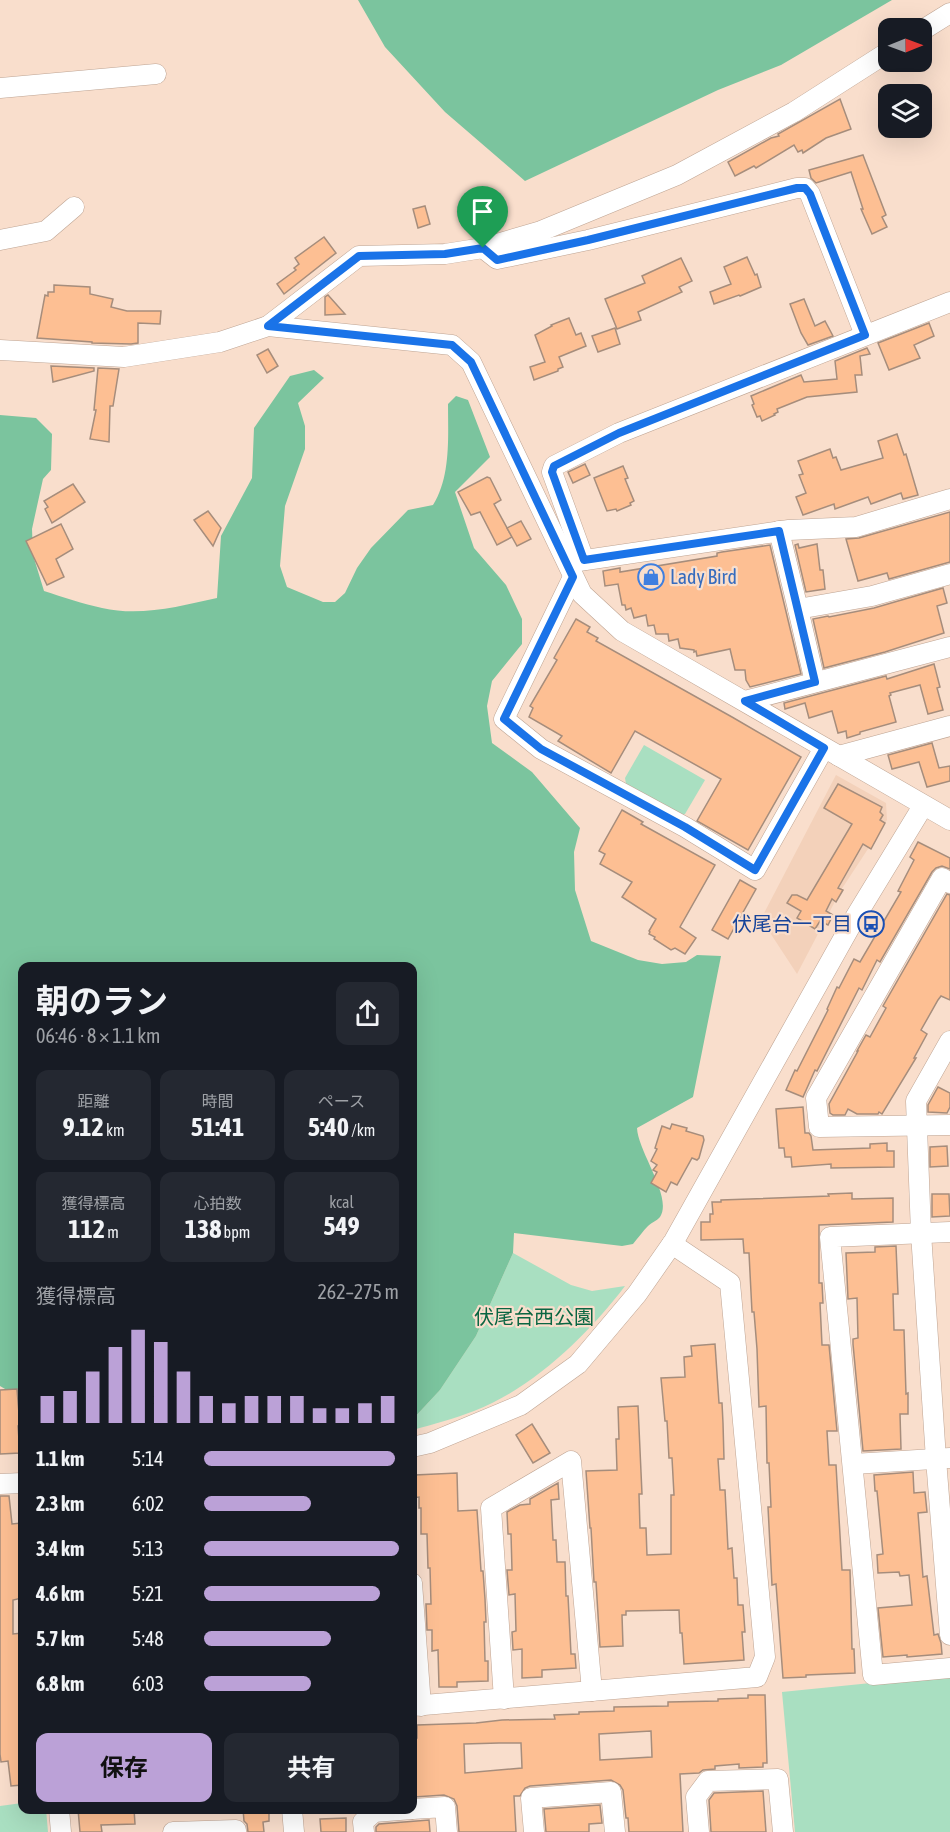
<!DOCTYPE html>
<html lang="ja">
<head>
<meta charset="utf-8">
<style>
  :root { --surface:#171b24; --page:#242831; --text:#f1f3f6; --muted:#9ea1a6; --accent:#bba1d7 }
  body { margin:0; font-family:"Asap Condensed","Noto Sans JP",sans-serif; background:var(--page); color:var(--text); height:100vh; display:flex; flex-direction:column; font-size:22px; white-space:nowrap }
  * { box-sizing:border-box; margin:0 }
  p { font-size:20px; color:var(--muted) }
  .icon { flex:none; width:33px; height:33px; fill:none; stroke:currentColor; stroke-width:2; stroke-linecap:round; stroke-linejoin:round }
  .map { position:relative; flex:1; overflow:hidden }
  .panel { position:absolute; left:18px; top:962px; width:399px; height:852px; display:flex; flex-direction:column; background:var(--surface); border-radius:12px; box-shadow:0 6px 24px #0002 }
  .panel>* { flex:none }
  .needle { width:39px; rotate:89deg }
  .controls { position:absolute; left:878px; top:18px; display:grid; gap:12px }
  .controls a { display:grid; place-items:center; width:54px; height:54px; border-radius:12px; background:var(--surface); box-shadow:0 6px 24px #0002; font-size:30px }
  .pin { position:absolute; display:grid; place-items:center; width:51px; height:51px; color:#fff; margin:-62px -26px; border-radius:50% 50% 50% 0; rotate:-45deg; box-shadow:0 0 6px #0007 }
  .pin .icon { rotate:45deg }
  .round { display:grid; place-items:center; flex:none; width:63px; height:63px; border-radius:12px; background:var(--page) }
  .overview { display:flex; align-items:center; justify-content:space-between; height:102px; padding:0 18px }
  h1 { font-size:33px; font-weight:700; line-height:45px }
  .metrics { display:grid; grid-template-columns:repeat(3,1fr); gap:9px; height:102px; padding:6px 18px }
  .metrics div { display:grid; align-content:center; border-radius:12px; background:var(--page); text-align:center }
  .metrics b { font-size:26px; font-weight:700 }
  .metrics small { font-size:16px; font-weight:400 }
  .metrics p { font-size:16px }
  .chart { height:168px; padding:12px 18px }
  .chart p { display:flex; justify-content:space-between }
  .chart svg { width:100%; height:108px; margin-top:6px; stroke:var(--accent); stroke-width:6 }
  .primary-button { display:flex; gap:12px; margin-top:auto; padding:12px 18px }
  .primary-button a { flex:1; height:69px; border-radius:12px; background:var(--accent); color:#111; font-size:24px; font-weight:700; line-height:69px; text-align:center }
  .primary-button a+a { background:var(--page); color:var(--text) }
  ul { padding:0 18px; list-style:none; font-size:20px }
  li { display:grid; grid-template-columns:96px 72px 1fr; align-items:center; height:45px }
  li i { height:15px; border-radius:8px; background:var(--accent) }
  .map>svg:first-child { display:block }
  .built { fill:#f3d1ba }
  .green { fill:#a9dfc1 }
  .forest { fill:#7bc49e }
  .building { fill:#fdbf93; stroke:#a68d7c; stroke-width:1.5; fill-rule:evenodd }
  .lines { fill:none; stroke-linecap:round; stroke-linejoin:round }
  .minor-casing { stroke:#bea493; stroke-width:21 }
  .minor { stroke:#fff; stroke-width:20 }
  .route-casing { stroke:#fff; stroke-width:12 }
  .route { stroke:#1a73e8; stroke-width:8 }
  .labels { text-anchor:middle; stroke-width:4.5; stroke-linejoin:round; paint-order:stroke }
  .shop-label { font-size:20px; fill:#366cbe; stroke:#f9decc; text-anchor:start }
  .transit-label { font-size:20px; fill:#164399; stroke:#f9decc; text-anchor:end }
  .park-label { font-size:20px; fill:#0a6642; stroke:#f9decc }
</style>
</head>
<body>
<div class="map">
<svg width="950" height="1832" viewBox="0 0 950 1832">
  <rect width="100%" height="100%" fill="#f9decc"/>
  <path class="built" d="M 836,775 L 886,803 L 887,820 L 841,890 L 797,974 L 761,919 Z"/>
  <g class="green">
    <path d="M 644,745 L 705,780 L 685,814 L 678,817 L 626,784 L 625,778 Z"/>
    <path d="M 513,1253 L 571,1285 L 592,1291 L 625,1286 C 588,1335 532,1389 474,1411 C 454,1419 433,1424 413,1430 L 413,1419 L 440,1390 L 476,1336 Z"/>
    <path d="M 950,1675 L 950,1832 L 795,1832 L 782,1692 Z"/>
    <path d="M 22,1803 L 22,1809 L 46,1809 L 48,1832 L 0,1832 L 0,1806 Z"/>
  </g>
  <g class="forest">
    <path d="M 358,0 L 892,0 L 781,65 L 718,90 L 525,181 L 445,112 L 385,47 Z"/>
    <path d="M 314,370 L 324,378 L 298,403 L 305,426 L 305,449 L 285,506 L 280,566 L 287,587 L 323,602 L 335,602 L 345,593 L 357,568 L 371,548 L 408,510 L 433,505 C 451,476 448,437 448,404 L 456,396 L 468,400 L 490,457 L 455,492 L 474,548 L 506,585 L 522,619 L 522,644 L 492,681 L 487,706 L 492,743 L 532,772 L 580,828 L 574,852 L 575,890 L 591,941 L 638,960 L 662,964 L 686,962 L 697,955 L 721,956 L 693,1097 L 637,1128 C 638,1152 673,1197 660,1217 C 657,1221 652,1222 648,1226 C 643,1231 638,1238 633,1244 L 622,1246 L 514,1233 L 513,1253 L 476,1336 L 440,1390 L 413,1419 L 412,966 L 22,966 L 22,1399 L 0,1386 L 0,415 L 36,418 L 52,434 L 51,470 L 43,479 L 32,529 L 33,555 L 44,591 C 63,597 83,604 102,608 C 141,617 180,606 217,598 L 221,536 L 252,478 L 254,428 L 290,376 Z"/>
  </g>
  <g class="building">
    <path d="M 840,99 L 851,129 L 826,138 L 803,153 L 802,150 L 798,152 L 794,145 L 756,168 L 754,166 L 735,176 L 728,162 L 771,138 L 779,136 L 778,134 Z"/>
    <path d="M 863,155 L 886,215 L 882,217 L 887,227 L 872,234 L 861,209 L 863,209 L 851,172 L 816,183 L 811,178 L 809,170 Z"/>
    <path d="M 425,206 L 430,224 L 418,228 L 413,209 Z"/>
    <path d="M 324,237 L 336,253 L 284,294 L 277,284 L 296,270 L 294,268 L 299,264 L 295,258 Z"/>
    <path d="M 747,257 L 755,275 L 757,274 L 761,287 L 740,296 L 739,295 L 714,304 L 710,292 L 731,284 L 724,267 Z"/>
    <path d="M 681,258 L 692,281 L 679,287 L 682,292 L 638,312 L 641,320 L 617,329 L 605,299 L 645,283 L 642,276 Z"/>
    <path d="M 54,285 L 90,287 L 90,294 L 113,299 L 111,307 L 127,311 L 161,311 L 160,324 L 138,323 L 138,343 L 131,344 L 92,343 L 92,342 L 37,338 L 45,295 L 48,296 L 48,292 L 54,292 Z"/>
    <path d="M 328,295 L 345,314 L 325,315 L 325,297 Z"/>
    <path d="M 804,299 L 815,326 L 825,321 L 833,336 L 808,345 L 801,333 L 790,304 Z"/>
    <path d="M 569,318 L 576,335 L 581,333 L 586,346 L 559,357 L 563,367 L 558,369 L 558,371 L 534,380 L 530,367 L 545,362 L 535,335 L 552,326 L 551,325 Z"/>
    <path d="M 929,323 L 934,336 L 914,345 L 920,358 L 889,370 L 878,343 Z"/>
    <path d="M 615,328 L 620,344 L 598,352 L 592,336 Z"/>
    <path d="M 867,348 L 870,354 L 860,356 L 862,375 L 855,375 L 857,392 L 807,397 L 777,409 L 778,412 L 774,414 L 775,415 L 762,421 L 760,416 L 757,417 L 752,405 L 754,404 L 751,396 L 801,375 L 804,382 L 837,379 L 835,361 Z"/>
    <path d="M 268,349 L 278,366 L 267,373 L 257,355 Z"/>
    <path d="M 51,366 L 94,368 L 94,371 L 53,382 Z"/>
    <path d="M 98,368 L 119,369 L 113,406 L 110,406 L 109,442 L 90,439 L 96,410 L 94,410 Z"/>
    <path d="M 897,434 L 904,455 L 906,454 L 918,495 L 903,499 L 901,493 L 871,504 L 868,497 L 835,509 L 834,504 L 803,515 L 796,497 L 806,493 L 799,475 L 803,474 L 798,461 L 830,449 L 833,458 L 836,457 L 841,470 L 883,458 L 878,441 Z"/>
    <path d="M 585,464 L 590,475 L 573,483 L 568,472 Z"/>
    <path d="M 623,466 L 628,478 L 625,479 L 634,501 L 630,503 L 631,505 L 617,511 L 616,509 L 607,511 L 594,478 Z"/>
    <path d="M 487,477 L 490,478 L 501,500 L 494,504 L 512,537 L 497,545 L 480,512 L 471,515 L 458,492 Z"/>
    <path d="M 73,484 L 85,502 L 52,523 L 45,509 L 48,507 L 44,501 Z"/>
    <path d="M 208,511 L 221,528 L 213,546 L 194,520 Z"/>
    <path d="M 950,512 L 950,562 L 889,579 L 887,573 L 858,581 L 846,539 L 859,538 Z"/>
    <path d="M 521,521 L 531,539 L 517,546 L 507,528 Z"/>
    <path d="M 61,524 L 73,549 L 56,559 L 64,577 L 47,585 L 26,541 Z"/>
    <path d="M 798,544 L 799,548 L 817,544 L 820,570 L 823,570 L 825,589 L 806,592 L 795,545 Z"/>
    <path d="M 770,545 L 801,674 L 750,687 L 746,680 L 745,670 L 735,670 L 730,649 L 697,656 L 696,651 L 694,652 L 694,650 L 680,648 L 678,639 L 669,641 L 668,634 L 656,634 L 654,625 L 648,626 L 646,615 L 634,618 L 631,608 L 626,610 L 625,605 L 622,605 L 618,584 L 605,586 L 603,571 L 620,568 L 620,572 L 717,556 L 717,553 L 722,552 Z"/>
    <path d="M 943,588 L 947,603 L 937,606 L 944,633 L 885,652 L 824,668 L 813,619 L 828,616 L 829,617 L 874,608 Z"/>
    <path d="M 576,619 L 590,627 L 587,632 L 598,638 L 596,641 L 732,717 L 801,757 L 748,850 L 697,821 L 721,779 L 635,731 L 611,773 L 558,741 L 562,736 L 529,717 L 533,708 L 530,706 L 557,660 L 554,658 Z"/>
    <path d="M 934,664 L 940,687 L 937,688 L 943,710 L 928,714 L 920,685 L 890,693 L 891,695 L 889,696 L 896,722 L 860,732 L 860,734 L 847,738 L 846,731 L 838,733 L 832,711 L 809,718 L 805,703 L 785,709 L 784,703 L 886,676 L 887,679 Z"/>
    <path d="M 932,743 L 939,768 L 950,766 L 950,781 L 927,787 L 919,762 L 892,769 L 888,755 Z"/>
    <path d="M 838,784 L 882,807 L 880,812 L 883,815 L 880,820 L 885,823 L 871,849 L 863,844 L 838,888 L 843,890 L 836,902 L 832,899 L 826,911 L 833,915 L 828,925 L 820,921 L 815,929 L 797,918 L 801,911 L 787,903 L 792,895 L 797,895 L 807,900 L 852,824 L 824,808 Z"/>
    <path d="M 622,810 L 643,822 L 641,824 L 715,865 L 680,927 L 696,938 L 685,954 L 675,948 L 671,950 L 654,939 L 655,937 L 649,934 L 650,932 L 649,931 L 656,919 L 622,897 L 632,882 L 600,864 L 605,854 L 599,851 Z"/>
    <path d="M 918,842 L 950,858 L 950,869 L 942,866 L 936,868 L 932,872 L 880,962 L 877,960 L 862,990 L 859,988 L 817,1071 L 815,1070 L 803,1097 L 786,1090 L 795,1070 L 797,1071 L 828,1010 L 827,1009 L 837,987 L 839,988 L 854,959 L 860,962 L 901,892 L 898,891 L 914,860 L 910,857 Z"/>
    <path d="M 740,880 L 756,889 L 728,939 L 712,930 Z"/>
    <path d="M 947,894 L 950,895 L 950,1000 L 941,996 L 938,1000 L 921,1030 L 927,1034 L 914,1058 L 916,1058 L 882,1114 L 879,1112 L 878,1114 L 857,1114 L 848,1109 L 845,1115 L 833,1115 L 830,1113 L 829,1104 L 858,1051 L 857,1051 L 866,1035 L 870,1037 L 886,1008 L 883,1006 Z"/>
    <path d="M 938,1087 L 950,1093 L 950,1107 L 947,1113 L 928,1112 L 928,1105 Z"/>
    <path d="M 803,1107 L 805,1133 L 809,1133 L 811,1136 L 813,1150 L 870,1148 L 870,1144 L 887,1143 L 887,1151 L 894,1151 L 894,1167 L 831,1168 L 831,1164 L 792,1167 L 791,1157 L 785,1157 L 784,1148 L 779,1148 L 776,1109 Z"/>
    <path d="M 672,1124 L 687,1128 L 686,1131 L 703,1136 L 704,1140 L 699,1158 L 697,1160 L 692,1158 L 677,1185 L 671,1182 L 666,1192 L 651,1183 L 657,1172 L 653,1170 L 657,1165 L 651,1161 L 657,1149 L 655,1148 L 662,1126 L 670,1129 Z"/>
    <path d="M 947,1146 L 948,1166 L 930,1167 L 930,1147 Z"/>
    <path d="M 852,1193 L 852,1199 L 893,1198 L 893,1222 L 819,1225 L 819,1283 L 822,1283 L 823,1303 L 820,1303 L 822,1345 L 829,1345 L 837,1431 L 827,1431 L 829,1465 L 836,1465 L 842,1570 L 850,1570 L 852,1649 L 854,1649 L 855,1673 L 806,1675 L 806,1677 L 783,1678 L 776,1584 L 772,1585 L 768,1507 L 771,1507 L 769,1463 L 767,1463 L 766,1406 L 759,1407 L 757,1349 L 754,1312 L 752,1312 L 749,1253 L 744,1253 L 743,1239 L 701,1240 L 701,1222 L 710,1222 L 710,1214 L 713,1214 L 712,1202 L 721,1202 L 721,1200 L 829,1196 L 828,1194 Z"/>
    <path d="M 932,1194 L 949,1194 L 950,1216 L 932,1217 Z"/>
    <path d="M 896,1246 L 898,1294 L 893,1294 L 894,1330 L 904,1330 L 906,1394 L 908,1393 L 908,1414 L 900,1414 L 901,1449 L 863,1451 L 853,1344 L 853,1339 L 858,1338 L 857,1298 L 848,1299 L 846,1253 L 875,1252 L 875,1247 Z"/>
    <path d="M 715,1344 L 719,1403 L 722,1403 L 723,1423 L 724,1459 L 718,1459 L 720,1490 L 725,1490 L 728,1549 L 732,1548 L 734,1578 L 737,1578 L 738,1605 L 743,1605 L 745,1632 L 742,1632 L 744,1660 L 684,1664 L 682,1633 L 680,1633 L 679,1610 L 626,1611 L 626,1615 L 622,1615 L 623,1646 L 600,1647 L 596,1582 L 594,1582 L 591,1528 L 590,1528 L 586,1471 L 617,1470 L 616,1439 L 619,1439 L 618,1407 L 638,1406 L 642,1494 L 639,1494 L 640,1528 L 646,1528 L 647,1555 L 671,1554 L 671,1495 L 674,1495 L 672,1458 L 669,1458 L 667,1421 L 665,1421 L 661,1378 L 685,1377 L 684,1357 L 692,1356 L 691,1346 Z"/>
    <path d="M 17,1389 L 20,1426 L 18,1426 L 20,1453 L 0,1454 L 0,1390 Z"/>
    <path d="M 532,1424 L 550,1453 L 533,1463 L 516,1435 Z"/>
    <path d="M 913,1472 L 914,1493 L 925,1492 L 927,1512 L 918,1513 L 923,1577 L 927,1576 L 934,1635 L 938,1634 L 941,1643 L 942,1654 L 907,1657 L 907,1655 L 883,1657 L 878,1608 L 912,1605 L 909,1575 L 900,1576 L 899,1572 L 878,1573 L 877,1555 L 883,1554 L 877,1491 L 875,1491 L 874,1475 Z"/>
    <path d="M 457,1473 L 458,1511 L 477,1510 L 481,1571 L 483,1571 L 485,1599 L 486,1622 L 484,1622 L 485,1661 L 488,1661 L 488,1681 L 457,1682 L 457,1687 L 439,1687 L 438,1650 L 432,1651 L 432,1630 L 427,1630 L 426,1604 L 431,1604 L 430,1568 L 428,1568 L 427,1534 L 421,1534 L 421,1508 L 419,1508 L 419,1497 L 412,1498 L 412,1478 L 415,1478 L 415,1475 Z"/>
    <path d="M 558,1483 L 559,1499 L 551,1500 L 553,1540 L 556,1540 L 557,1562 L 565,1562 L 566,1596 L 568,1596 L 571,1654 L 575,1654 L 576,1668 L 542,1670 L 542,1677 L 522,1678 L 522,1649 L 513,1650 L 512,1632 L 516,1631 L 515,1594 L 509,1595 L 507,1570 L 512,1570 L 511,1534 L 508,1534 L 507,1512 L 520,1505 L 530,1504 L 530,1499 Z"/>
    <path d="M 0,1496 L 9,1496 L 12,1524 L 21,1523 L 22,1539 L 22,1555 L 21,1555 L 22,1598 L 13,1600 L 13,1634 L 22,1633 L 22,1785 L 11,1786 L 8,1761 L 1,1762 L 0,1754 Z"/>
    <path d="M 748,1695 L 765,1695 L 767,1763 L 763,1763 L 763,1767 L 739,1768 L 739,1764 L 715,1766 L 715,1769 L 703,1770 L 699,1773 L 680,1774 L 683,1832 L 629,1832 L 628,1818 L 626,1818 L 623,1790 L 620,1785 L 611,1780 L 530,1786 L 525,1788 L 520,1796 L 514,1796 L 516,1832 L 459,1832 L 457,1806 L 454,1799 L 444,1795 L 414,1797 L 414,1791 L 412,1791 L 413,1738 L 417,1738 L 417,1725 L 476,1723 L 502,1720 L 555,1719 L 554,1715 L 579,1714 L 579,1712 L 614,1711 L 614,1707 L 668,1706 L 668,1702 L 718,1701 L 718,1699 L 748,1698 ZM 651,1731 L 652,1757 L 600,1760 L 599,1734 ZM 499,1743 L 521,1743 L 522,1768 L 465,1773 L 464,1744 Z"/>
    <path d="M 763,1791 L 766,1832 L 711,1832 L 709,1800 L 714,1793 Z"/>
    <path d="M 600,1805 L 602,1823 L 589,1824 L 589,1832 L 546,1832 L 544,1809 Z"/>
    <path d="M 78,1809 L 134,1809 L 135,1824 L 101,1825 L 102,1832 L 80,1832 Z"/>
    <path d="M 243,1809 L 269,1809 L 269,1821 L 263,1822 L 264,1832 L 248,1832 L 247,1824 L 244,1821 Z"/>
    <path d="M 346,1818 L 346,1832 L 321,1832 L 320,1819 Z"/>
    <path d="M 429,1820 L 430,1832 L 376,1832 L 376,1827 L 379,1824 Z"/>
  </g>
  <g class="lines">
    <g class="minor-casing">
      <g id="minor">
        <path d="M 921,31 L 950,13"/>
        <path d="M 0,88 L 156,74"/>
        <path d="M 0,240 L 46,231 L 74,207"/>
        <path d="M 483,248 L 497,259 L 588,240 L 797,188 L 805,188 L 810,194 L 865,335"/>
        <path d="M 268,326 L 359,256 L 445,254 L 483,248 L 541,231 L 677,175 L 794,112 L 888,52"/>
        <path d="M 0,350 L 124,357 L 220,342 L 268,326 L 452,345 L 471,362 L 582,594 L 622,631 L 950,820"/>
        <path d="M 779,531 L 798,609 L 872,596 L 950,574"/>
        <path d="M 584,560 L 552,472 L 554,466 L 619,433 L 950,302"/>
        <path d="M 572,562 L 789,530 L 856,527 L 950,499"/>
        <path d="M 573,577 L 504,719 L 541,749 L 685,827 L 755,870 L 824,748"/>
        <path d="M 798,609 L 815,682"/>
        <path d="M 745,701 L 950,647"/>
        <path d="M 839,756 L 950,726"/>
        <path d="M 950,883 L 942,878 L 816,1098 L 819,1127 L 950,1125"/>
        <path d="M 950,1041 L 916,1101 L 921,1233 L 936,1459 L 950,1635"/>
        <path d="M 950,1232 L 830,1237 L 873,1675 L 950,1668"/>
        <path d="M 412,1447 L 430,1443 L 521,1405 L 578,1364 L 637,1294 L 674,1241 L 856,916 L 923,806"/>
        <path d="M 853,1464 L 950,1458"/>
        <path d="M 0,1484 L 22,1483"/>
        <path d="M 412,1583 L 421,1706"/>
        <path d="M 504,1699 L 491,1508 L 571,1461 L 592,1691"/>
        <path d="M 412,1706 L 757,1677 L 765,1657 L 730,1283 L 672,1244"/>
        <path d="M 59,1809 L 61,1832"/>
        <path d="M 292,1809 L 294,1832"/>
        <path d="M 412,1809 L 445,1807 L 447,1832"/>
        <path d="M 173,1832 L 236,1830 L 236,1832"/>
        <path d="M 364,1832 L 363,1822 L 374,1812 L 412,1809"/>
        <path d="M 534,1832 L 531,1798 L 611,1792 L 615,1832"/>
        <path d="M 699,1832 L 696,1797 L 708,1781 L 778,1779 L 783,1832"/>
      </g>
    </g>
    <use href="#minor" class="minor"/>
  </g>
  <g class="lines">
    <g class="route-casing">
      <path id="route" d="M 797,188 L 805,188 L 810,194 L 865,335 L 619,433 L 554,466 L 552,472 L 584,560 L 779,531 L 815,682 L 745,701 L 824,748 L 755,870 L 685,827 L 541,749 L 504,719 L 573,577 L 471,362 L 452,345 L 268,326 L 359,256 L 445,254 L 483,248 L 497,260 L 588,240 Z"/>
    </g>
    <use href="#route" class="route"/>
  </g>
  <defs>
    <g id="shop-ring" transform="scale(1.35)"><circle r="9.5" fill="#f9decc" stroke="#3f7fe0" stroke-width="1.5"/><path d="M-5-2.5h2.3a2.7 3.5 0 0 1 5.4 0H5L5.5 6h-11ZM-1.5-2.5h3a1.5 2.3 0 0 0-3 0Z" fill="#3f7fe0"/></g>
    <g id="bus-ring" transform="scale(1.35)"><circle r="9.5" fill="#f9decc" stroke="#1a4fb4" stroke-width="1.5"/><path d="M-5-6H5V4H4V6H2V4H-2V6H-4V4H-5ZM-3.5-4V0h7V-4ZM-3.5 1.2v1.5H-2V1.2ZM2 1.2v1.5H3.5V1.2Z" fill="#1a4fb4"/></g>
  </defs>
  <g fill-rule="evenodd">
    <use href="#shop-ring" x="651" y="577"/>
    <use href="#bus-ring" x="871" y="924"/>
  </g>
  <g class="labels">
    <g class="shop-label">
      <text x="670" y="584">Lady Bird</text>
    </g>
    <g class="transit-label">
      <text x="852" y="931">伏尾台一丁目</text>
    </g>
    <g class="park-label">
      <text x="534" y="1324">伏尾台⻄公園</text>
    </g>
  </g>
</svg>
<div class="controls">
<a><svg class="needle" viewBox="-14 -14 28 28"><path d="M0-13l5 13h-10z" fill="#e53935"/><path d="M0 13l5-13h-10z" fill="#9ea1a6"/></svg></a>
<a><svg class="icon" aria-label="layers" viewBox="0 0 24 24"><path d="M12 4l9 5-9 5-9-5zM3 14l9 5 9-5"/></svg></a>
</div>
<div class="pin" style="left:483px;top:248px;background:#1e9e55"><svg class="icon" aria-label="arrive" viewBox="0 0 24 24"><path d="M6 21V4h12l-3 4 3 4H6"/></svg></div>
<section class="panel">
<div class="overview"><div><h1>朝のラン</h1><p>06:46 · 8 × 1.1 km</p></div><a class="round"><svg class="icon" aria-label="share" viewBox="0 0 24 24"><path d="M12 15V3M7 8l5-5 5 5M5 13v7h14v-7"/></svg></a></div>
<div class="metrics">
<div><p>距離</p><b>9.12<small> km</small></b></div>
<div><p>時間</p><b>51:41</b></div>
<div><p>ペース</p><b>5:40<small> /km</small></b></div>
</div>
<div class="metrics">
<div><p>獲得標高</p><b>112<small> m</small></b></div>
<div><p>心拍数</p><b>138<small> bpm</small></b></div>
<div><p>kcal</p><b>549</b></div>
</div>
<div class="chart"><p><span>獲得標高</span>262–275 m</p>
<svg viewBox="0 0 160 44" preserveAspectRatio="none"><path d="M5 44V33M15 44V31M25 44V23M35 44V13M45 44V6M55 44V11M65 44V23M75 44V33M85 44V36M95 44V33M105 44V33M115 44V33M125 44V38M135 44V38M145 44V36M155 44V33"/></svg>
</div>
<ul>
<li><b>1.1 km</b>5:14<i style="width:98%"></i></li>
<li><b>2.3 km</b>6:02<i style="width:55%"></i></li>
<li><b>3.4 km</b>5:13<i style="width:100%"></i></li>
<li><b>4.6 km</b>5:21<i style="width:90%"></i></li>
<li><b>5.7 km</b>5:48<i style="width:65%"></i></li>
<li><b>6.8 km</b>6:03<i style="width:55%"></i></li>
</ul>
<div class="primary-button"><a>保存</a><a>共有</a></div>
</section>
</div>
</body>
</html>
